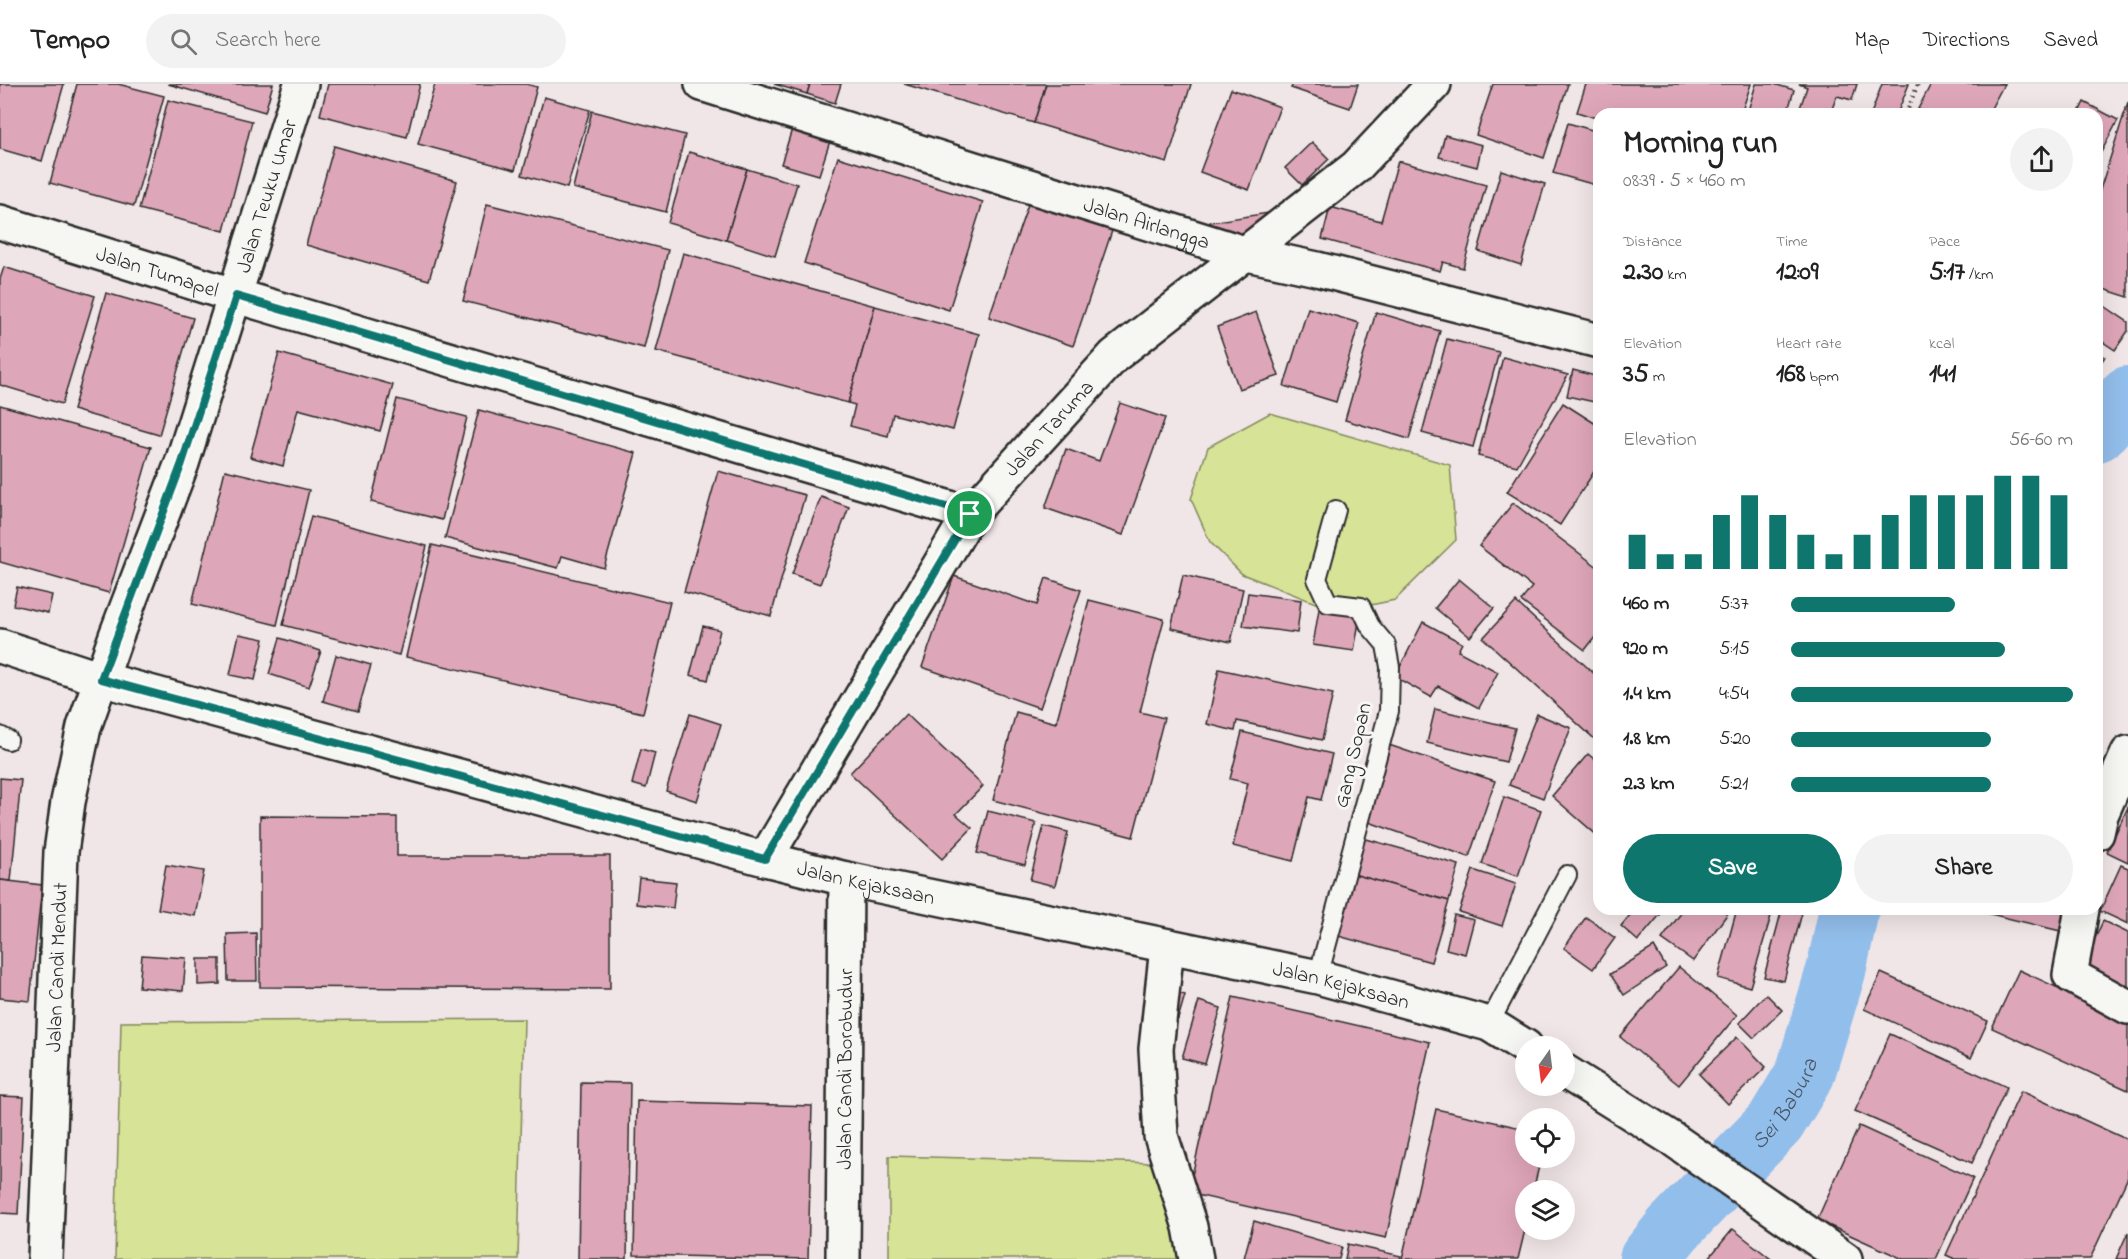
<!DOCTYPE html>
<html lang="en">
<head>
<meta charset="utf-8">
<style>
  :root { --surface:#fff; --page:#f2f2f2; --text:#222; --muted:#767676; --line:#e0e0e0; --accent:#0f766e }
  body { margin:0; font-family:"Indie Flower",sans-serif; background:var(--page); color:var(--text); height:100vh; display:flex; flex-direction:column; font-size:22px; white-space:nowrap }
  * { box-sizing:border-box; margin:0 }
  p { font-size:20px; color:var(--muted) }
  .icon { flex:none; width:33px; height:33px; fill:none; stroke:currentColor; stroke-width:2; stroke-linecap:round; stroke-linejoin:round }
  .map { position:relative; flex:1; overflow:hidden }
  .sheet { position:absolute; left:1593px; top:24px; width:510px; height:807px; display:flex; flex-direction:column; background:var(--surface); border-radius:18px; box-shadow:0 6px 24px #0002 }
  .sheet>* { flex:none }
  .needle { width:39px; rotate:194deg }
  .tools { position:absolute; left:1515px; top:952px; display:grid; gap:12px }
  .tools a { display:grid; place-items:center; width:60px; height:60px; border-radius:50%; background:var(--surface); box-shadow:0 6px 24px #0002; font-size:30px }
  .pin { position:absolute; display:grid; place-items:center; width:51px; height:51px; color:#fff; margin:-26px; border:3px solid #fff; border-radius:50%; box-shadow:0 2px 6px #0007 }
  .round { display:grid; place-items:center; flex:none; width:63px; height:63px; border-radius:32px; background:var(--page) }
  .overview { display:flex; align-items:center; justify-content:space-between; height:102px; padding:0 30px }
  h1 { font-size:33px; font-weight:800; line-height:45px }
  .metrics { display:grid; grid-template-columns:repeat(3,1fr); gap:9px; height:102px; padding:6px 30px }
  .metrics div { display:grid; align-content:center }
  .metrics b { font-size:26px; font-weight:800 }
  .metrics small { font-size:16px; font-weight:400 }
  .metrics p { font-size:16px }
  .chart { height:168px; padding:12px 30px }
  .chart p { display:flex; justify-content:space-between }
  .chart svg { width:100%; height:108px; margin-top:6px; stroke:var(--accent); stroke-width:6 }
  .cta { display:flex; gap:12px; margin-top:auto; padding:12px 30px }
  .cta a { flex:1; height:69px; border-radius:36px; background:var(--accent); color:#fff; font-size:24px; font-weight:800; line-height:69px; text-align:center }
  .cta a+a { background:var(--page); color:var(--text) }
  ul { padding:0 30px; list-style:none; font-size:20px }
  li { display:grid; grid-template-columns:96px 72px 1fr; align-items:center; height:45px }
  li i { height:15px; border-radius:8px; background:var(--accent) }
  header { display:flex; align-items:center; gap:36px; box-sizing:border-box; height:84px; padding:0 30px; background:var(--surface); border-bottom:2px solid var(--line) }
  header strong { font-size:28px }
  nav { display:flex; gap:33px; margin-inline-start:auto; font-size:21px }
  .search { width:420px; height:54px; background:var(--page); display:flex; align-items:center; gap:15px; box-sizing:border-box; padding:0 21px; border-radius:33px; color:var(--muted); font-size:22px }
  .map>svg:first-child { display:block }
  .park { fill:#d7e396; stroke:#818760; stroke-width:1.5 }
  .lines { fill:none; stroke-linecap:round; stroke-linejoin:round }
  .river { stroke:#92beeb; stroke-width:60 }
  .building { fill:#dea6b9; stroke:#2b2b2b; stroke-width:1.5 }
  .lane-casing { stroke:#2b2b2b; stroke-width:22 }
  .street-casing { stroke:#2b2b2b; stroke-width:38 }
  .secondary-casing { stroke:#2b2b2b; stroke-width:38 }
  .path { stroke:#2b2b2b; stroke-width:4; stroke-dasharray:1.5 4.5; stroke-linecap:butt }
  .lane { stroke:#f6f6f2; stroke-width:18 }
  .street { stroke:#f6f6f2; stroke-width:33 }
  .secondary { stroke:#f6f6f2; stroke-width:33 }
  .route-casing { stroke:#fff; stroke-width:12 }
  .route { stroke:#0f766e; stroke-width:8 }
  .labels { text-anchor:middle; stroke-width:6; stroke-linejoin:round; paint-order:stroke }
  .street-label { font-size:21px; fill:#2b2b2b; stroke:#f6f6f2 }
  .water-label { font-size:22px; font-style:italic; fill:#4a5765; stroke:#f6f6f2 }
</style>
</head>
<body>
<header>
<strong>Tempo</strong>
<div class="search"><svg class="icon" aria-label="search" viewBox="0 0 24 24"><circle cx="10" cy="10" r="6"/><path d="M15 15l6 6"/></svg>Search here</div>
<nav><a>Map</a><a>Directions</a><a>Saved</a></nav>
</header>
<div class="map">
<svg width="2128" height="1175" viewBox="0 0 2128 1175">
  <rect width="100%" height="100%" fill="#f1e6e7"/>
  <filter id="ink" filterUnits="userSpaceOnUse"><feTurbulence type="fractalNoise" baseFrequency=".0167" numOctaves="2"/><feDisplacementMap in="SourceGraphic" scale="12" xChannelSelector="R" yChannelSelector="G"/><feConvolveMatrix kernelMatrix="1 2 1 2 8 2 1 2 1" color-interpolation-filters="sRGB"/></filter>
  <g filter="url(#ink)">
    <g class="park">
      <path d="M 1270,329 L 1450,381 L 1456,456 L 1395,516 L 1361,523 L 1318,520 L 1242,490 L 1210,458 L 1191,415 L 1208,363 Z"/>
      <path d="M 524,935 L 518,1175 L 115,1175 L 121,938 Z"/>
      <path d="M 889,1072 L 1157,1079 L 1183,1175 L 889,1175 Z"/>
    </g>
    <g class="lines">
      <g class="river">
        <path d="M 2097,348 L 2128,312"/>
        <path id="s1" d="M 1649,1175 L 1673,1145 L 1776,1038 L 1805,990 L 1836,887 L 1849,825"/>
      </g>
    </g>
    <g class="building">
      <path d="M 0,0 L 64,0 L 42,77 L 0,65 Z"/>
      <path d="M 77,0 L 118,0 L 164,12 L 134,122 L 50,99 Z"/>
      <path d="M 168,0 L 273,0 L 265,28 Z"/>
      <path d="M 328,0 L 420,0 L 407,53 L 320,31 Z"/>
      <path d="M 435,0 L 526,0 L 537,3 L 515,86 L 418,60 Z"/>
      <path d="M 774,0 L 810,0 L 807,10 Z"/>
      <path d="M 810,0 L 841,0 L 835,19 L 807,10 Z"/>
      <path d="M 904,0 L 1046,0 L 1034,39 Z"/>
      <path d="M 1046,0 L 1191,0 L 1167,79 L 1034,39 Z"/>
      <path d="M 1293,0 L 1358,0 L 1350,24 L 1291,4 Z"/>
      <path d="M 1493,0 L 1568,0 L 1544,74 L 1476,51 Z"/>
      <path d="M 1586,0 L 1751,0 L 1741,30 L 1599,30 L 1599,35 L 1577,28 Z"/>
      <path d="M 1756,0 L 1774,0 L 1794,6 L 1787,30 L 1747,30 Z"/>
      <path d="M 1799,0 L 1857,0 L 1852,16 L 1837,12 L 1830,30 L 1798,30 L 1807,3 Z"/>
      <path d="M 1882,0 L 1909,0 L 1897,30 L 1871,30 Z"/>
      <path d="M 1931,0 L 2004,0 L 1988,30 L 1927,30 L 1918,25 Z"/>
      <path d="M 1231,5 L 1280,23 L 1249,106 L 1200,88 Z"/>
      <path d="M 544,13 L 590,26 L 567,104 L 522,91 Z"/>
      <path d="M 168,16 L 252,37 L 224,147 L 139,125 Z"/>
      <path d="M 2084,18 L 2118,36 L 2097,76 L 2097,30 L 2078,30 Z"/>
      <path d="M 2128,18 L 2128,213 L 2097,203 L 2097,115 Z"/>
      <path d="M 592,27 L 685,51 L 666,128 L 573,104 Z"/>
      <path d="M 1568,39 L 1599,48 L 1599,102 L 1553,89 Z"/>
      <path d="M 792,45 L 830,57 L 819,91 L 781,80 Z"/>
      <path d="M 1445,51 L 1482,61 L 1477,83 L 1439,73 Z"/>
      <path d="M 1312,58 L 1329,75 L 1302,101 L 1285,84 Z"/>
      <path d="M 334,62 L 457,97 L 429,196 L 306,161 Z"/>
      <path d="M 689,68 L 747,85 L 726,156 L 668,139 Z"/>
      <path d="M 838,73 L 983,118 L 949,226 L 804,179 Z"/>
      <path d="M 1398,77 L 1486,101 L 1463,184 L 1443,178 L 1440,187 L 1322,155 L 1330,123 L 1381,137 Z"/>
      <path d="M 747,85 L 797,100 L 775,172 L 726,156 Z"/>
      <path d="M 1501,86 L 1545,100 L 1521,181 L 1478,167 Z"/>
      <path d="M 1031,112 L 1114,141 L 1073,262 L 989,233 Z"/>
      <path d="M 487,120 L 668,166 L 644,264 L 463,217 Z"/>
      <path d="M 1268,129 L 1271,146 L 1213,156 L 1210,138 Z"/>
      <path d="M 683,169 L 875,222 L 848,319 L 656,267 Z"/>
      <path d="M 4,183 L 95,212 L 62,320 L 0,301 L 0,195 Z"/>
      <path d="M 106,209 L 193,234 L 159,351 L 73,326 Z"/>
      <path d="M 2097,217 L 2128,238 L 2128,247 L 2115,266 L 2097,254 Z"/>
      <path d="M 875,222 L 979,250 L 953,346 L 893,330 L 888,352 L 850,342 L 855,321 L 848,319 Z"/>
      <path d="M 1308,224 L 1359,239 L 1336,318 L 1284,302 Z"/>
      <path d="M 1256,228 L 1279,292 L 1239,305 L 1217,243 Z"/>
      <path d="M 1376,228 L 1440,247 L 1409,355 L 1345,336 Z"/>
      <path d="M 1447,255 L 1499,268 L 1473,363 L 1422,349 Z"/>
      <path d="M 2097,267 L 2105,273 L 2097,283 Z"/>
      <path d="M 279,269 L 393,301 L 380,347 L 298,325 L 283,382 L 250,373 Z"/>
      <path d="M 1503,273 L 1568,291 L 1517,382 L 1478,372 Z"/>
      <path d="M 1573,286 L 1599,293 L 1599,319 L 1567,312 Z"/>
      <path d="M 397,315 L 467,333 L 442,436 L 371,418 Z"/>
      <path d="M 1120,319 L 1165,334 L 1123,451 L 1045,424 L 1066,365 L 1099,377 Z"/>
      <path d="M 1563,319 L 1599,342 L 1599,380 L 1560,441 L 1507,408 Z"/>
      <path d="M 0,321 L 151,363 L 109,509 L 0,478 Z"/>
      <path d="M 479,326 L 636,369 L 604,484 L 562,472 L 558,484 L 445,454 Z"/>
      <path d="M 225,386 L 309,406 L 277,541 L 192,520 Z"/>
      <path d="M 718,387 L 805,411 L 771,532 L 684,508 Z"/>
      <path d="M 821,413 L 849,423 L 820,500 L 792,490 Z"/>
      <path d="M 1513,419 L 1599,484 L 1599,548 L 1585,566 L 1521,517 L 1532,503 L 1479,462 Z"/>
      <path d="M 311,432 L 427,462 L 399,571 L 283,541 Z"/>
      <path d="M 432,461 L 670,518 L 643,629 L 406,573 Z"/>
      <path d="M 1183,491 L 1243,505 L 1231,558 L 1171,544 Z"/>
      <path d="M 954,492 L 1037,521 L 1046,494 L 1081,506 L 1040,624 L 922,583 Z"/>
      <path d="M 1459,495 L 1494,524 L 1470,553 L 1435,524 Z"/>
      <path d="M 17,503 L 52,511 L 48,529 L 13,521 Z"/>
      <path d="M 1248,509 L 1301,516 L 1297,549 L 1243,542 Z"/>
      <path d="M 1089,516 L 1164,535 L 1140,628 L 1164,634 L 1133,753 L 993,716 L 1016,628 L 1056,639 Z"/>
      <path d="M 1516,518 L 1599,594 L 1599,659 L 1483,554 Z"/>
      <path d="M 1319,525 L 1360,532 L 1354,567 L 1313,561 Z"/>
      <path d="M 1423,538 L 1462,559 L 1458,567 L 1498,588 L 1479,624 L 1438,602 L 1431,613 L 1395,593 Z"/>
      <path d="M 703,542 L 720,546 L 708,596 L 690,591 Z"/>
      <path d="M 239,550 L 264,555 L 255,596 L 230,591 Z"/>
      <path d="M 280,554 L 321,567 L 309,603 L 269,590 Z"/>
      <path d="M 336,571 L 371,581 L 358,627 L 323,617 Z"/>
      <path d="M 1219,585 L 1333,610 L 1322,656 L 1237,637 L 1235,647 L 1207,640 Z"/>
      <path d="M 1435,625 L 1515,644 L 1506,678 L 1427,659 Z"/>
      <path d="M 690,630 L 721,640 L 697,717 L 666,707 Z"/>
      <path d="M 906,630 L 983,702 L 956,730 L 972,744 L 942,775 L 850,689 Z"/>
      <path d="M 1537,630 L 1571,644 L 1543,714 L 1509,701 Z"/>
      <path d="M 1242,648 L 1332,670 L 1321,716 L 1309,713 L 1293,777 L 1233,762 L 1248,699 L 1230,695 Z"/>
      <path d="M 1389,661 L 1495,697 L 1469,773 L 1363,736 Z"/>
      <path d="M 641,665 L 655,669 L 646,704 L 632,700 Z"/>
      <path d="M 1588,670 L 1599,679 L 1599,753 L 1552,712 Z"/>
      <path d="M 0,694 L 21,696 L 11,797 L 0,796 Z"/>
      <path d="M 1504,713 L 1541,726 L 1518,792 L 1482,780 Z"/>
      <path d="M 2128,723 L 2128,778 L 2107,768 Z"/>
      <path d="M 988,727 L 1036,739 L 1025,781 L 977,769 Z"/>
      <path d="M 260,732 L 397,733 L 397,772 L 610,772 L 610,905 L 260,903 Z"/>
      <path d="M 1044,742 L 1068,748 L 1055,802 L 1030,796 Z"/>
      <path d="M 1363,754 L 1459,781 L 1449,817 L 1353,790 Z"/>
      <path d="M 166,781 L 204,787 L 195,832 L 158,825 Z"/>
      <path d="M 2121,781 L 2128,784 L 2128,840 L 2100,827 Z"/>
      <path d="M 1473,786 L 1516,800 L 1502,842 L 1459,828 Z"/>
      <path d="M 1353,790 L 1449,817 L 1431,878 L 1335,851 Z"/>
      <path d="M 639,794 L 676,798 L 673,824 L 636,820 Z"/>
      <path d="M 0,796 L 42,801 L 30,917 L 0,914 Z"/>
      <path d="M 1635,825 L 1665,825 L 1638,857 L 1621,842 Z"/>
      <path d="M 1684,825 L 1731,825 L 1693,877 L 1662,855 Z"/>
      <path d="M 1737,825 L 1771,832 L 1750,903 L 1718,894 Z"/>
      <path d="M 1782,825 L 1803,825 L 1784,897 L 1764,893 Z"/>
      <path d="M 1987,825 L 2075,825 L 2069,849 L 1986,829 Z"/>
      <path d="M 1454,831 L 1474,836 L 1465,870 L 1446,865 Z"/>
      <path d="M 1586,833 L 1615,854 L 1593,885 L 1564,864 Z"/>
      <path d="M 2103,837 L 2128,849 L 2128,906 L 2081,885 Z"/>
      <path d="M 256,849 L 257,897 L 228,897 L 227,850 Z"/>
      <path d="M 1654,863 L 1666,883 L 1624,911 L 1610,890 Z"/>
      <path d="M 142,871 L 186,874 L 183,907 L 139,903 Z"/>
      <path d="M 198,875 L 220,875 L 220,900 L 198,901 Z"/>
      <path d="M 1679,883 L 1737,931 L 1679,1001 L 1620,953 Z"/>
      <path d="M 2019,886 L 2128,936 L 2128,1006 L 1992,944 Z"/>
      <path d="M 1881,889 L 1988,937 L 1971,974 L 1864,925 Z"/>
      <path d="M 1172,907 L 1185,911 L 1178,935 L 1165,931 Z"/>
      <path d="M 1766,910 L 1782,926 L 1754,954 L 1739,939 Z"/>
      <path d="M 1233,913 L 1430,958 L 1386,1154 L 1188,1109 Z"/>
      <path d="M 1199,917 L 1221,924 L 1205,980 L 1182,974 Z"/>
      <path d="M 1890,950 L 2007,1003 L 1972,1079 L 1855,1027 Z"/>
      <path d="M 1737,953 L 1766,983 L 1728,1020 L 1699,990 Z"/>
      <path d="M 581,998 L 630,999 L 627,1175 L 578,1175 Z"/>
      <path d="M 2021,1007 L 2128,1056 L 2128,1093 L 2090,1175 L 1955,1175 L 1946,1171 Z"/>
      <path d="M 0,1012 L 24,1013 L 18,1130 L 0,1129 Z"/>
      <path d="M 637,1017 L 812,1022 L 808,1175 L 634,1171 Z"/>
      <path d="M 1436,1025 L 1526,1045 L 1526,1074 L 1541,1074 L 1533,1107 L 1526,1107 L 1526,1142 L 1518,1175 L 1402,1175 Z"/>
      <path d="M 1859,1042 L 1973,1094 L 1936,1175 L 1903,1175 L 1817,1136 Z"/>
      <path d="M 1254,1137 L 1342,1163 L 1339,1175 L 1244,1174 Z"/>
      <path d="M 1733,1145 L 1771,1175 L 1708,1175 Z"/>
      <path d="M 2128,1148 L 2128,1175 L 2116,1175 Z"/>
      <path d="M 1348,1160 L 1401,1172 L 1400,1175 L 1345,1175 Z"/>
    </g>
    <g class="lines">
      <g class="lane-casing">
        <g id="lane">
          <path d="M 0,652 L 8,656"/>
          <path d="M 1318,893 L 1389,627 L 1390,583 L 1386,561 L 1370,542 L 1361,523 L 1328,519 L 1317,495 L 1336,426"/>
          <path d="M 1489,940 L 1567,791"/>
        </g>
      </g>
      <g class="street-casing">
        <g id="street">
          <path id="s2" d="M 702,0 L 1247,170 L 1317,185 L 1599,257"/>
          <path id="s3" d="M 0,138 L 236,212 L 970,430"/>
          <path d="M 2097,749 L 2101,731 L 2128,669"/>
          <path id="s4" d="M 765,775 L 970,430 L 1114,272 L 1356,83 L 1434,0"/>
          <path d="M 2082,825 L 2070,891 L 2128,923"/>
          <path d="M 1167,863 L 1156,965 L 1161,1052 L 1190,1143 L 1196,1175"/>
          <path id="s5" d="M 45,1175 L 61,768 L 68,718 L 84,643 L 116,552 L 182,379 L 301,0"/>
          <path id="s6" d="M 843,1175 L 846,795"/>
        </g>
      </g>
      <g class="secondary-casing">
        <g id="secondary">
          <path id="s7" d="M 0,562 L 101,595 L 765,775 L 846,795 L 1318,893 L 1489,940 L 1526,963"/>
          <path d="M 1564,987 L 1674,1056 L 1845,1175"/>
        </g>
      </g>
      <path class="path" d="M 1906,30 L 1918,0"/>
      <use href="#lane" class="lane"/>
      <use href="#street" class="street"/>
      <use href="#secondary" class="secondary"/>
    </g>
  </g>
  <g class="lines" filter="url(#ink)">
    <g class="route-casing">
      <path id="route" d="M 236,212 L 970,430 L 765,775 L 101,595 L 182,379 Z"/>
    </g>
    <use href="#route" class="route"/>
  </g>
  <g class="labels">
    <g class="street-label">
      <text dy="7" stroke="none"><textPath href="#s5" startOffset="1096">Jalan Teuku Umar</textPath></text>
      <text dy="7" stroke="none"><textPath href="#s2" startOffset="466">Jalan Airlangga</textPath></text>
      <text dy="7" stroke="none"><textPath href="#s3" startOffset="165">Jalan Tumapel</textPath></text>
      <text dy="7" stroke="none"><textPath href="#s4" startOffset="518">Jalan Taruma</textPath></text>
      <text transform="translate(1352 671) rotate(-77)" y="7">Gang Sopan</text>
      <text dy="7" stroke="none"><textPath href="#s7" startOffset="898">Jalan Kejaksaan</textPath></text>
      <text dy="7" stroke="none"><textPath href="#s5" startOffset="292">Jalan Candi Mendut</textPath></text>
      <text dy="7" stroke="none"><textPath href="#s7" startOffset="1384">Jalan Kejaksaan</textPath></text>
      <text dy="7" stroke="none"><textPath href="#s6" startOffset="190">Jalan Candi Borobudur</textPath></text>
    </g>
    <g class="water-label">
      <text dy="8" stroke="none"><textPath href="#s1" startOffset="207">Sei Babura</textPath></text>
    </g>
  </g>
</svg>
<div class="tools">
<a><svg class="needle" viewBox="-14 -14 28 28"><path d="M0-13l5 13h-10z" fill="#e53935"/><path d="M0 13l5-13h-10z" fill="#767676"/></svg></a>
<a><svg class="icon" aria-label="locate" viewBox="0 0 24 24"><circle cx="12" cy="12" r="6"/><path d="M12 2v4M12 18v4M2 12h4M18 12h4"/></svg></a>
<a><svg class="icon" aria-label="layers" viewBox="0 0 24 24"><path d="M12 4l9 5-9 5-9-5zM3 14l9 5 9-5"/></svg></a>
</div>
<div class="pin" style="left:970px;top:430px;background:#1e9e55"><svg class="icon" aria-label="arrive" viewBox="0 0 24 24"><path d="M6 21V4h12l-3 4 3 4H6"/></svg></div>
<section class="sheet">
<div class="overview"><div><h1>Morning run</h1><p>08:39 · 5 × 460 m</p></div><a class="round"><svg class="icon" aria-label="share" viewBox="0 0 24 24"><path d="M12 15V3M7 8l5-5 5 5M5 13v7h14v-7"/></svg></a></div>
<div class="metrics">
<div><p>Distance</p><b>2.30<small> km</small></b></div>
<div><p>Time</p><b>12:09</b></div>
<div><p>Pace</p><b>5:17<small> /km</small></b></div>
</div>
<div class="metrics">
<div><p>Elevation</p><b>35<small> m</small></b></div>
<div><p>Heart rate</p><b>168<small> bpm</small></b></div>
<div><p>kcal</p><b>141</b></div>
</div>
<div class="chart"><p><span>Elevation</span>56–60 m</p>
<svg viewBox="0 0 160 44" preserveAspectRatio="none"><path d="M5 44V30M15 44V38M25 44V38M35 44V22M45 44V14M55 44V22M65 44V30M75 44V38M85 44V30M95 44V22M105 44V14M115 44V14M125 44V14M135 44V6M145 44V6M155 44V14"/></svg>
</div>
<ul>
<li><b>460 m</b>5:37<i style="width:58%"></i></li>
<li><b>920 m</b>5:15<i style="width:76%"></i></li>
<li><b>1.4 km</b>4:54<i style="width:100%"></i></li>
<li><b>1.8 km</b>5:20<i style="width:71%"></i></li>
<li><b>2.3 km</b>5:21<i style="width:71%"></i></li>
</ul>
<div class="cta"><a>Save</a><a>Share</a></div>
</section>
</div>
</body>
</html>
